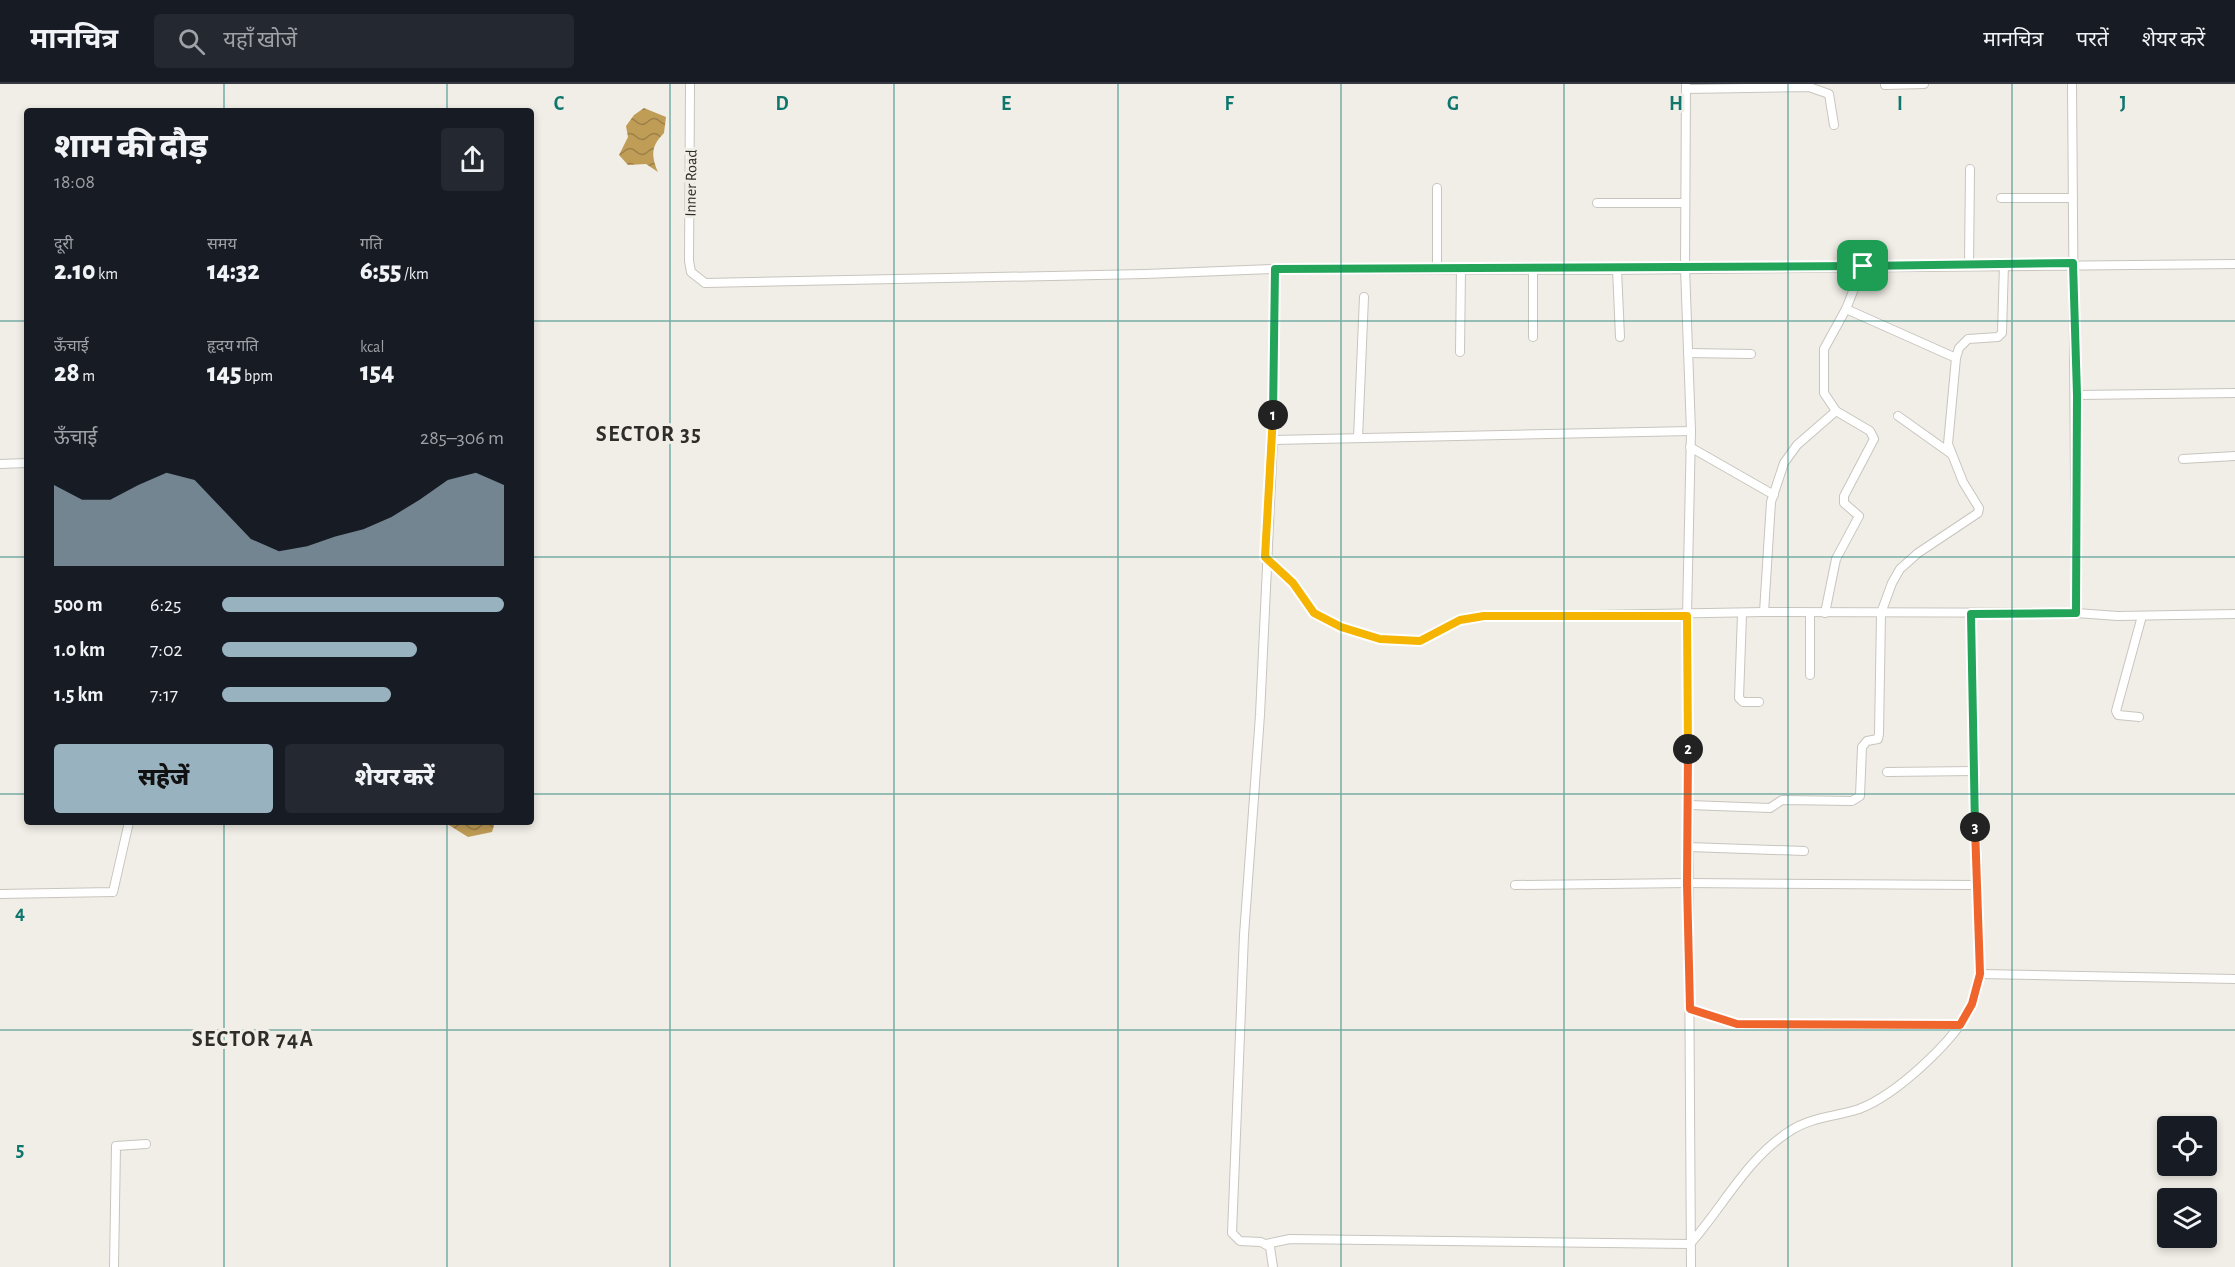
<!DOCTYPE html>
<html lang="hi">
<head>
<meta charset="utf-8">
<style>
  :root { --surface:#171b24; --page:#242831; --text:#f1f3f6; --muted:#9ea1a6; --line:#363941; --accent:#99b2c0 }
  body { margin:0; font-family:"Alegreya Sans","Noto Sans Devanagari",sans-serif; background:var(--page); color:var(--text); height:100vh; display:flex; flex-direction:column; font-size:22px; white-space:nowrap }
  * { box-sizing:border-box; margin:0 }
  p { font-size:20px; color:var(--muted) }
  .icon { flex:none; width:33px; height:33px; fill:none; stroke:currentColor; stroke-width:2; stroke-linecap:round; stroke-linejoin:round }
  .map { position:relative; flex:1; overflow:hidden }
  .sheet { position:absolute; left:24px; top:24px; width:510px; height:717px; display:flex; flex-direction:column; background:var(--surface); border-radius:6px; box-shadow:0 3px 9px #0003 }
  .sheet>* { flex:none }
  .buttons { position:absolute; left:2157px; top:1032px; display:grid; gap:12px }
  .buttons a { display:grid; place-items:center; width:60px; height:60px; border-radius:6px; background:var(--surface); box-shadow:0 3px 9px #0003; font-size:30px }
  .pin { position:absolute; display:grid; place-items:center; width:51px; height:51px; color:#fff; margin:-26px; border-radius:12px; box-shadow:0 3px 9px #0006 }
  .km { position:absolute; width:30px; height:30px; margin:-15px; border-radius:50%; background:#222; color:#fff; font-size:16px; line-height:30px; text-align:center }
  .round { display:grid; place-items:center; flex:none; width:63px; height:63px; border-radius:6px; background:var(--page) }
  .headline { display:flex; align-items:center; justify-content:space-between; height:102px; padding:0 30px }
  h1 { font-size:33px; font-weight:800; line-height:45px }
  .figures { display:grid; grid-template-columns:repeat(3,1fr); gap:9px; height:102px; padding:6px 30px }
  .figures div { display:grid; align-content:center }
  .figures b { font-size:26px; font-weight:800 }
  .figures small { font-size:16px; font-weight:400 }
  .figures p { font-size:16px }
  .chart { height:168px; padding:12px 30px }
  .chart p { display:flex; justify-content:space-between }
  .chart svg { width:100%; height:108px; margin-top:6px; fill:var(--accent); opacity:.7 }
  .cta { display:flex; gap:12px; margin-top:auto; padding:12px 30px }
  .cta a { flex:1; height:69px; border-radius:6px; background:var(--accent); color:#111; font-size:24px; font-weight:800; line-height:69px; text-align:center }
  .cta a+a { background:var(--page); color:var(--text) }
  ul { padding:0 30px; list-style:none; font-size:20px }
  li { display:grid; grid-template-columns:96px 72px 1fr; align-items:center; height:45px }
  li i { height:15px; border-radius:8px; background:var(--accent) }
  header { display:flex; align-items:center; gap:36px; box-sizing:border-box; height:84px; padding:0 30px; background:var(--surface); border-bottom:2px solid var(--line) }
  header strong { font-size:28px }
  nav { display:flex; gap:33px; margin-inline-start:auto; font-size:21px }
  .search { width:420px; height:54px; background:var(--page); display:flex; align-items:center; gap:15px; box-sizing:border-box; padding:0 21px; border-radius:6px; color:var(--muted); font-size:22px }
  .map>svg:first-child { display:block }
  .water { fill:url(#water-waves) }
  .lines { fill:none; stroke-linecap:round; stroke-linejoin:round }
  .minor-casing { stroke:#c8c5be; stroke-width:10 }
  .minor { stroke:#fff; stroke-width:8 }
  .split-1-casing { stroke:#fff; stroke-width:12 }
  .split-2-casing { stroke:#fff; stroke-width:12 }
  .split-3-casing { stroke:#fff; stroke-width:12 }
  .split-4-casing { stroke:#fff; stroke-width:12 }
  .split-1 { stroke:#22a559; stroke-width:8 }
  .split-2 { stroke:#f5b400; stroke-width:8 }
  .split-3 { stroke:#f0652b; stroke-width:8 }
  .split-4 { stroke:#22a559; stroke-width:8 }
  .grid { fill:none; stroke:#0f766e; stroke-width:1.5; stroke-opacity:0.55 }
  .labels { text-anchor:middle; stroke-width:6; stroke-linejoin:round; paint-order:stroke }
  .street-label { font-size:16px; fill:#2e2d2a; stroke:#f1eee7 }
  .district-label { font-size:22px; font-weight:bold; letter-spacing:1.5px; fill:#2e2d2a; stroke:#f1eee7 }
  .grid-label { font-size:20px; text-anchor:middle; font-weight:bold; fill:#0f766e; stroke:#f1eee7; stroke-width:6; stroke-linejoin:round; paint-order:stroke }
</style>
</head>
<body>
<header>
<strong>मानचित्र</strong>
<div class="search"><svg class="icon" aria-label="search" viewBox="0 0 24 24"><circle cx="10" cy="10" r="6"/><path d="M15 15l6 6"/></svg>यहाँ खोजें</div>
<nav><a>मानचित्र</a><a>परतें</a><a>शेयर करें</a></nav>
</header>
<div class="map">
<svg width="2235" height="1183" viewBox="0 0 2235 1183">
  <defs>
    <pattern id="water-waves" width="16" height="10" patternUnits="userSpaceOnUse" patternTransform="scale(1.5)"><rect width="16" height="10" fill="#c09d56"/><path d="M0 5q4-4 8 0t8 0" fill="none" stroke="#9c8047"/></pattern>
  </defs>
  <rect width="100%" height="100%" fill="#f1eee7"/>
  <g class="water">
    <path d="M 644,24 L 666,33 L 664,49 C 651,62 651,71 658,88 L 646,80 L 628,81 L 619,71 L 628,53 L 626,42 L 634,31 Z"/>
    <path d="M 444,738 L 495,738 L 492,748 L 468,753 Z"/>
  </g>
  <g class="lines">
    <g class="minor-casing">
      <g id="minor">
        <path d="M 690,0 L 689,177 L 691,188 L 705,199 L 1145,190 L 1275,185 L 1608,186 L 2235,180"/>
        <path d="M 1686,0 L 1685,184 L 1691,347 L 1687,532 L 1691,1183"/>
        <path d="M 2072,0 L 2076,529"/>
        <path d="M 1885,1 L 1924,0"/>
        <path d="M 1686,5 L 1809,3 L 1829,10 L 1834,41"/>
        <path d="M 1437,104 L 1437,185"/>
        <path d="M 2001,114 L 2073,114"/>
        <path d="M 1597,119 L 1685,119"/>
        <path d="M 1969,181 L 1970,85"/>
        <path d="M 1533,185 L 1533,253"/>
        <path d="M 1617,185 L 1620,253"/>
        <path d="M 1846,225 L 1956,274"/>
        <path d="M 1460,268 L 1461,185"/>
        <path d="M 1688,269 L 1751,270"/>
        <path d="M 2077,311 L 2235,309"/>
        <path d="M 1898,332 L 1950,369"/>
        <path d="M 1358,354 L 1364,213"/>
        <path d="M 1273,356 L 1691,347"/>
        <path d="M 1690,363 L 1774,411"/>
        <path d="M 2183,375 L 2235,372"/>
        <path d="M 0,380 L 27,379"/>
        <path d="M 1265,473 L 1293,499 L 1314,529 L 1341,543 L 1380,555 L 1420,557 L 1460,536 L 1484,533 L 1764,528 L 2076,529 L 2118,532 L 2235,530"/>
        <path d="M 1764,528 L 1771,418 L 1784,379 L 1797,361 L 1836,327 L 1824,309 L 1824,265 L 1846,225 L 1863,182"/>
        <path d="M 1810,529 L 1810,591"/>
        <path d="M 1825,529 L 1836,475 L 1859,432 L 1844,419 L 1844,412 L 1874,355 L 1870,347 L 1836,327"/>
        <path d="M 1742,530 L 1739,614 L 1743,618 L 1759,618"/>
        <path d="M 2139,633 L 2118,631 L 2116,627 L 2142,532"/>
        <path d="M 1887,688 L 1974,687"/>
        <path d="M 1689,721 L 1770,724 L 1782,716 L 1852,717 L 1860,712 L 1862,663 L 1867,657 L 1878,655 L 1879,650 L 1881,529 L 1892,499 L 1900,485 L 1918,469 L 1978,429 L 1979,424 L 1963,398 L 1948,360 L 1956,274 L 1959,264 L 1968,255 L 1998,253 L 2002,249 L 2004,180"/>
        <path d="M 1689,763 L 1804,767"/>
        <path d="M 1515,801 L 1687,799 L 1976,801"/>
        <path d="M 0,810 L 113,808 L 129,738"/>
        <path d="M 1980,890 L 2235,895"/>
        <path d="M 1691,925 L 1737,940 L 1960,941"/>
        <path d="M 1266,1160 L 1290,1155 L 1690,1160 C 1723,1123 1747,1074 1790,1047 C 1811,1033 1835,1033 1859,1025 C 1896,1011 1955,957 1972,921 C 1976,912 1978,900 1980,890 L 1971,530"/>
        <path d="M 114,1183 L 116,1062 L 146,1060"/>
        <path d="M 1273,1183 L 1270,1163 L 1261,1158 L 1240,1157 L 1232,1149 L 1244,851 L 1260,631 L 1273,356 L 1275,185"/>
      </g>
    </g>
    <use href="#minor" class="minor"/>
  </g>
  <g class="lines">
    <g class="split-1-casing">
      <path id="split-1" d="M 1273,331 L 1275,185 L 1863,182"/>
    </g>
    <g class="split-2-casing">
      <path id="split-2" d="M 1273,331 L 1265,473 L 1293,499 L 1314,529 L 1341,543 L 1380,555 L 1420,557 L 1460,536 L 1484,532 L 1687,532 L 1688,665"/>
    </g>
    <g class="split-3-casing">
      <path id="split-3" d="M 1688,665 L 1687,799 L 1690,925 L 1737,940 L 1960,941 L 1972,920 L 1980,890 L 1975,743"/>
    </g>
    <g class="split-4-casing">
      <path id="split-4" d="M 1863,182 L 2073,179 L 2077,311 L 2076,529 L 1971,530 L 1975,743"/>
    </g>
    <use href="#split-1" class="split-1"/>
    <use href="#split-2" class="split-2"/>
    <use href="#split-3" class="split-3"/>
    <use href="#split-4" class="split-4"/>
  </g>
  <path class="grid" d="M 224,0 L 224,27M 447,0 L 447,27M 670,0 L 670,1183M 894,0 L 894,1183M 1118,0 L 1118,1183M 1341,0 L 1341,1183M 1564,0 L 1564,1183M 1788,0 L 1788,1183M 2012,0 L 2012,1183M 0,237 L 27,237M 531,237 L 2235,237M 0,473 L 27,473M 531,473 L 2235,473M 0,710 L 27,710M 531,710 L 2235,710M 224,738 L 224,1183M 447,738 L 447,1183M 0,946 L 2235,946"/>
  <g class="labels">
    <g class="street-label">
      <text transform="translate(690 99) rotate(-89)" y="6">Inner Road</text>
    </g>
    <g class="district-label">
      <text x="649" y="357">SECTOR 35</text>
      <text x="253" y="962">SECTOR 74A</text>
    </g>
  </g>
  <g class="grid-label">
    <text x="559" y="26">C</text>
    <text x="782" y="26">D</text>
    <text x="1006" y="26">E</text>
    <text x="1229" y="26">F</text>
    <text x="1453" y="26">G</text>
    <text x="1676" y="26">H</text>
    <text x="1900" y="26">I</text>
    <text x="2123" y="26">J</text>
    <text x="20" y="835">4</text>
    <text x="20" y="1072">5</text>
  </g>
</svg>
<div class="buttons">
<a><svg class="icon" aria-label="locate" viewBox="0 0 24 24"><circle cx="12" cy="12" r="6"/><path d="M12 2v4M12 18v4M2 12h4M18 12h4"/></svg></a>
<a><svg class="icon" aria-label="layers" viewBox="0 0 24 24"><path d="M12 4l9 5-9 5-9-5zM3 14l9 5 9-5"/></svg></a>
</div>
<div class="pin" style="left:1863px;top:182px;background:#1e9e55"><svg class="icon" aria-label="arrive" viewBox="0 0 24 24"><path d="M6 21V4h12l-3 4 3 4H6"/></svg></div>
<b class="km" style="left:1273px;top:331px">1</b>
<b class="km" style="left:1688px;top:665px">2</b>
<b class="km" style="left:1975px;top:743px">3</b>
<section class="sheet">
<div class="headline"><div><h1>शाम की दौड़</h1><p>18:08</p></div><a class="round"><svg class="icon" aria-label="share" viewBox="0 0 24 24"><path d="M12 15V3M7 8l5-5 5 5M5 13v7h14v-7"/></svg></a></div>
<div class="figures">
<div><p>दूरी</p><b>2.10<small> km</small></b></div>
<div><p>समय</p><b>14:32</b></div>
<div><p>गति</p><b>6:55<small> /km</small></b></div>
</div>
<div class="figures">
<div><p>ऊँचाई</p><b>28<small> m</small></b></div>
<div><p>हृदय गति</p><b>145<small> bpm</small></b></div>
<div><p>kcal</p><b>154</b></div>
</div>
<div class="chart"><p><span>ऊँचाई</span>285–306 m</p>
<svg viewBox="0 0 160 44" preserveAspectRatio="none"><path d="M0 44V11L10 17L20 17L30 11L40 6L50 9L60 21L70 33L80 38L90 36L100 32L110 29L120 24L130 17L140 9L150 6L160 11V44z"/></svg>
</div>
<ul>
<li><b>500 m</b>6:25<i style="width:100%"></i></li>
<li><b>1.0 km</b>7:02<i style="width:69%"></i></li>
<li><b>1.5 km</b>7:17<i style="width:60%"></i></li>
</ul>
<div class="cta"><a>सहेजें</a><a>शेयर करें</a></div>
</section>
</div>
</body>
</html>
